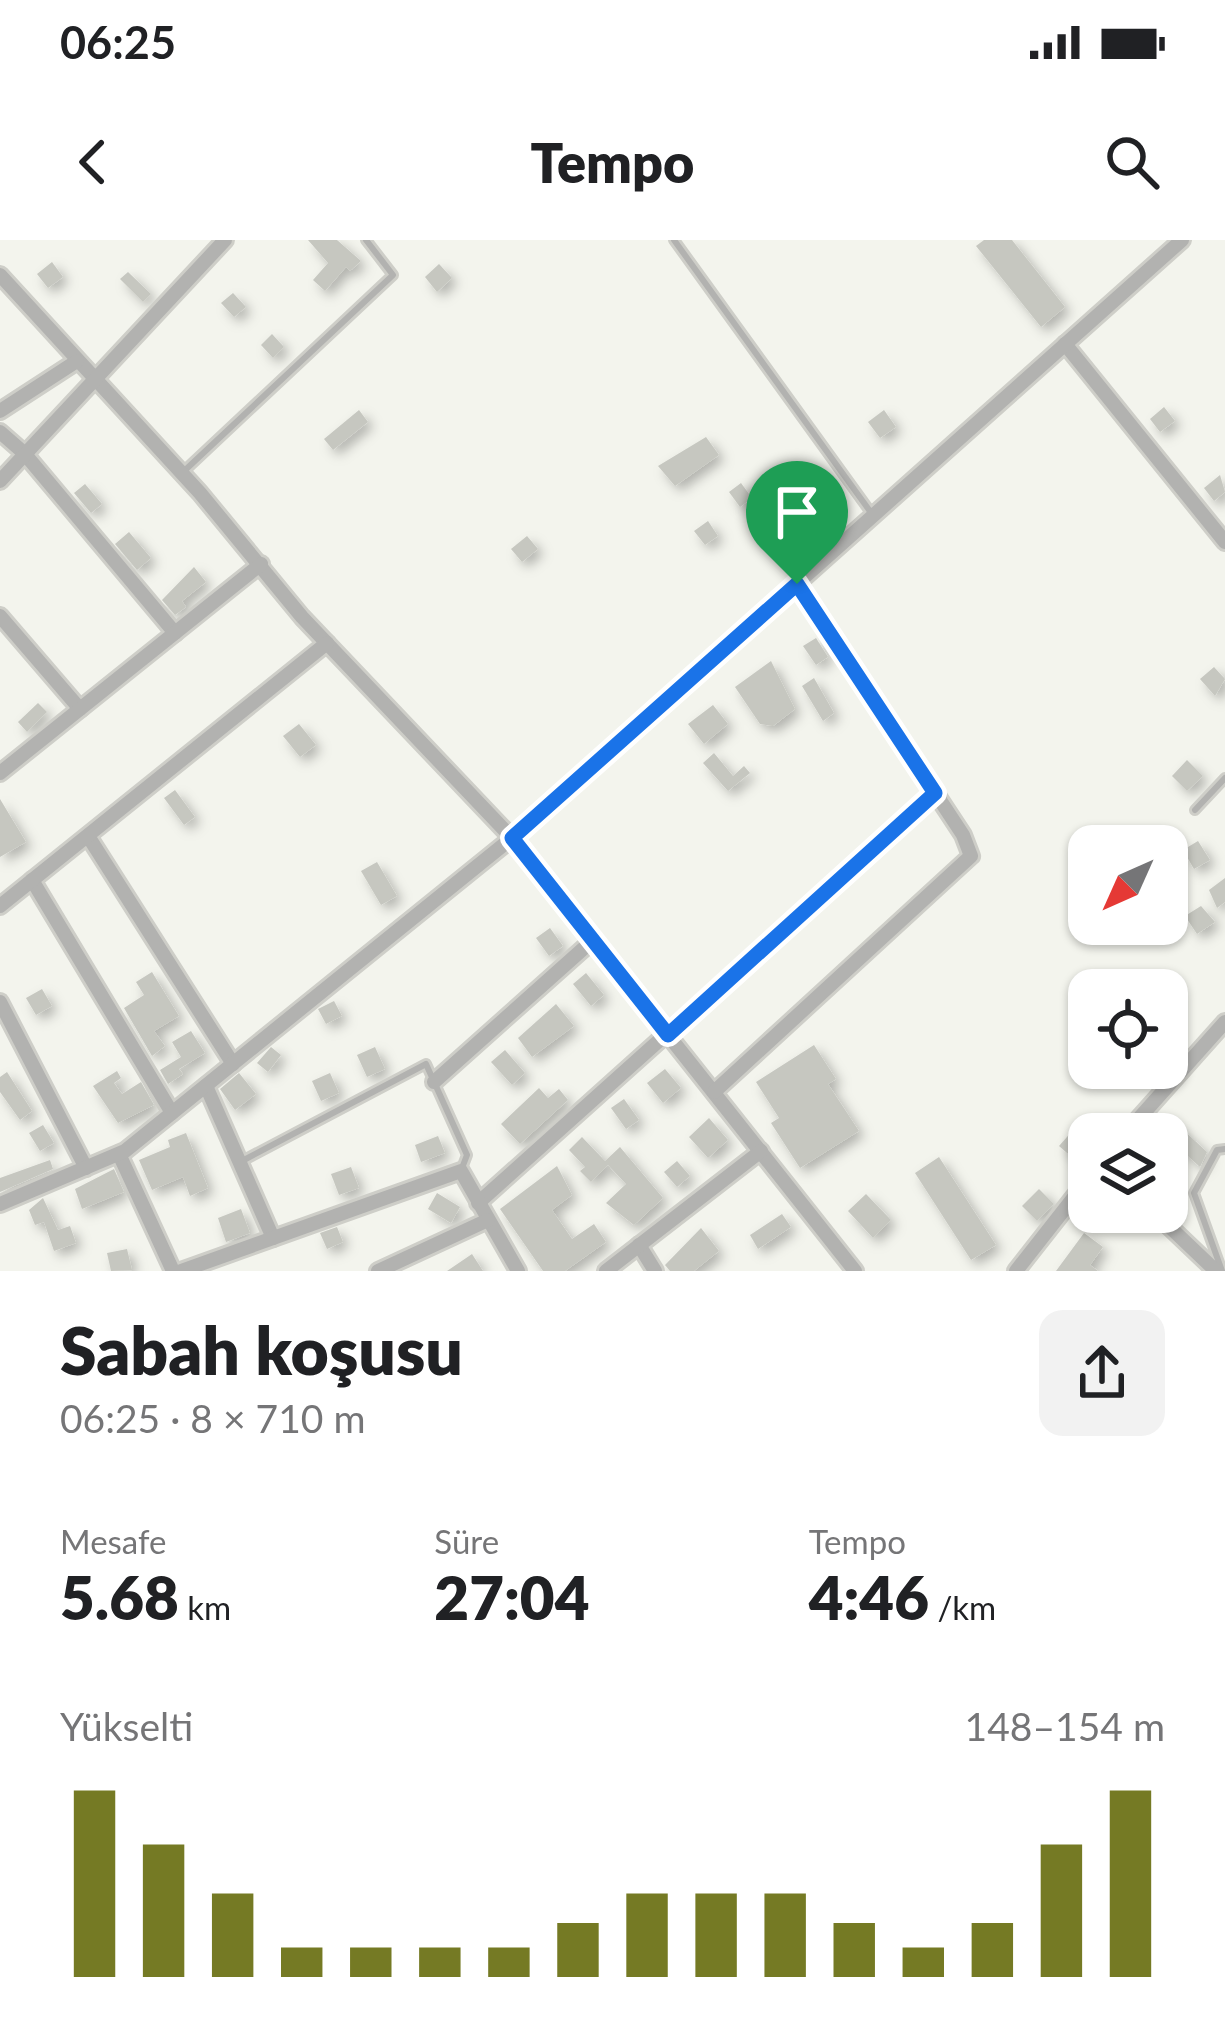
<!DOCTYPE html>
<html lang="tr">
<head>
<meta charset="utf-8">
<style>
  :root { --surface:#fff; --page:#f2f2f2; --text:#202124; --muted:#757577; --accent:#757a24 }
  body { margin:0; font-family:Lato,sans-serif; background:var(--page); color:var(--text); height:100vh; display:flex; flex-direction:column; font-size:45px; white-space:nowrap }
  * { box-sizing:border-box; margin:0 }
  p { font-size:39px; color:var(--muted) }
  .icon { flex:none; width:66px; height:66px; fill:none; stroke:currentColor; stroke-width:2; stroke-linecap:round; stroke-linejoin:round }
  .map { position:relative; height:1031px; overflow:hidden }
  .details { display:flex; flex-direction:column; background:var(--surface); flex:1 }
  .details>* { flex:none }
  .needle { width:78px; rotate:225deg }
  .buttons { position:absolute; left:1068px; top:585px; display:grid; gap:24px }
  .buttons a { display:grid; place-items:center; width:120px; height:120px; border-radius:24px; background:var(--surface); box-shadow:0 3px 9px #0004; font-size:60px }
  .pin { position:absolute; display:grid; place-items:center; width:102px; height:102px; color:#fff; margin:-123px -51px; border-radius:50% 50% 50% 0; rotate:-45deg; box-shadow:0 0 12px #0007 }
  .pin .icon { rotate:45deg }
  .round { display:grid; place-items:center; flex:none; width:126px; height:126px; border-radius:24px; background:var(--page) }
  .head { display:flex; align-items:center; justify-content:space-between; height:204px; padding:0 60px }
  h1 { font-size:66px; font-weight:800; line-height:90px }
  .stats { display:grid; grid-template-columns:repeat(3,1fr); gap:18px; height:204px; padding:12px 60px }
  .stats div { display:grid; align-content:center }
  .stats b { font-size:60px; font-weight:800 }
  .stats small { font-size:33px; font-weight:400 }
  .stats p { font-size:33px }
  .chart { height:336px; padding:24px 60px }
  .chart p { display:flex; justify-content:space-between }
  .chart svg { width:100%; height:216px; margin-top:12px; stroke:var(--accent); stroke-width:6 }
  .status { display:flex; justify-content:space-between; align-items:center; height:84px; padding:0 60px; background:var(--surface); direction:ltr }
  .status svg { height:33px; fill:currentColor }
  header { display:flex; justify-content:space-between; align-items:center; height:156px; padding:0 60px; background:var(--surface); font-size:54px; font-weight:800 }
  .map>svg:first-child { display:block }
  .building { fill:#c6c7c0; filter:url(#shadow) }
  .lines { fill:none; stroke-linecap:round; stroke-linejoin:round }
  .lane-casing { stroke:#cecec8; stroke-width:12 }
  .street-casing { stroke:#cecec8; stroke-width:20 }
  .lane { stroke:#b2b2b0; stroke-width:6 }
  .street { stroke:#b2b2b0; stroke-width:14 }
  .route-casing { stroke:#fff; stroke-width:24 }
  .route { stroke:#1a73e8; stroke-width:15 }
</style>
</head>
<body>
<div class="status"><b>06:25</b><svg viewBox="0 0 49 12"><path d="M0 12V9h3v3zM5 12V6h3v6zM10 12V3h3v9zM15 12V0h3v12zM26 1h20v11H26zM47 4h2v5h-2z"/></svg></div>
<header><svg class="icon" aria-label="back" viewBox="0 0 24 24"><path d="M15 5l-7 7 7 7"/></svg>Tempo<svg class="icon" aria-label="search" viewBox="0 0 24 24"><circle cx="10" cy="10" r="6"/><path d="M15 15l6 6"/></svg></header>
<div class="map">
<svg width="1225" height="1031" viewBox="0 0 1225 1031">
  <defs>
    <filter id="shadow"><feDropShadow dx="5.5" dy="5.5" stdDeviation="6" flood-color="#0004"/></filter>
  </defs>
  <rect width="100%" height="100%" fill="#f3f4ed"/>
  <g class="building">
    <path d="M 308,0 L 337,0 L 361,21 L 350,31 L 346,27 L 325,51 L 313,40 L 328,23 Z"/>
    <path d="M 984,0 L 1012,0 L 1065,67 L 1041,87 L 976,6 Z"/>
    <path d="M 52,22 L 63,37 L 48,48 L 37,34 Z"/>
    <path d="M 439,24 L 452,38 L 437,52 L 425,37 Z"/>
    <path d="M 128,32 L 151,54 L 143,62 L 120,39 Z"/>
    <path d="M 233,53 L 246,67 L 234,77 L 221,63 Z"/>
    <path d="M 272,94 L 284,107 L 273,118 L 261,105 Z"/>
    <path d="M 1164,167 L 1175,181 L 1160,192 L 1150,179 Z"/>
    <path d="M 359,170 L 368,182 L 333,210 L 324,199 Z"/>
    <path d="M 884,170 L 896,187 L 880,198 L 868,182 Z"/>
    <path d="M 706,197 L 719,215 L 675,246 L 658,226 Z"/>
    <path d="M 1220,235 L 1225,252 L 1214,261 L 1204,248 Z"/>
    <path d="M 741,243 L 752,258 L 740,267 L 729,252 Z"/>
    <path d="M 85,244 L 102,264 L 91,273 L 74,253 Z"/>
    <path d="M 708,281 L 718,296 L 705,305 L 694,291 Z"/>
    <path d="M 129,292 L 151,318 L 137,330 L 115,304 Z"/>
    <path d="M 527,296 L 538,309 L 522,322 L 511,309 Z"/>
    <path d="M 194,327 L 206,342 L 182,361 L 186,367 L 175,375 L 162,360 Z"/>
    <path d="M 816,398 L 828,417 L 816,425 L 803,406 Z"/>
    <path d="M 771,421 L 795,469 L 773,486 L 760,484 L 735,447 Z"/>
    <path d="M 1214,427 L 1225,439 L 1215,456 L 1200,439 Z"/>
    <path d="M 814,438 L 834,473 L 823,481 L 802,446 Z"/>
    <path d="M 38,463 L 47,472 L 27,492 L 18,482 Z"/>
    <path d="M 713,465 L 728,484 L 704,504 L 688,484 Z"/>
    <path d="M 299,484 L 316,505 L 300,517 L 283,496 Z"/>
    <path d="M 714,513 L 733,536 L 744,526 L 750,533 L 728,551 L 703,523 Z"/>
    <path d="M 1187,520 L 1203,536 L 1187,551 L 1172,536 Z"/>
    <path d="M 175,550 L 195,577 L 184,585 L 164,558 Z"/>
    <path d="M 0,559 L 26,602 L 0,617 Z"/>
    <path d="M 1198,601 L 1210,620 L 1194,629 L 1183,610 Z"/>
    <path d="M 377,622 L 397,656 L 381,665 L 361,631 Z"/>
    <path d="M 1225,638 L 1225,662 L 1217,668 L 1209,650 Z"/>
    <path d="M 1201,666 L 1215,682 L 1197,694 L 1185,676 Z"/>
    <path d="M 550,688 L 563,706 L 549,716 L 536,698 Z"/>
    <path d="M 152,732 L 179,776 L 154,791 L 165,806 L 152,816 L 124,768 L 144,755 L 136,742 Z"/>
    <path d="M 586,733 L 604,755 L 591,766 L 573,744 Z"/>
    <path d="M 42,749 L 52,766 L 36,775 L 26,758 Z"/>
    <path d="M 334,761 L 342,776 L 326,784 L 318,769 Z"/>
    <path d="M 556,764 L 574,786 L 532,817 L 518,798 Z"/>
    <path d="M 191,791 L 205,813 L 179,829 L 183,834 L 168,844 L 160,830 L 181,817 L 172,802 Z"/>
    <path d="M 814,805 L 836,839 L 828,844 L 859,891 L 800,928 L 771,883 L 779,878 L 756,842 Z"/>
    <path d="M 271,807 L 281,815 L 268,832 L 257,823 Z"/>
    <path d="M 375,807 L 385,829 L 367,837 L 357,815 Z"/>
    <path d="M 505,810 L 525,833 L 512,845 L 491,822 Z"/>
    <path d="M 665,829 L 681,848 L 663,863 L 647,843 Z"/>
    <path d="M 117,831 L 121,838 L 114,843 L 122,854 L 141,842 L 154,865 L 118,883 L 93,846 Z"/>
    <path d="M 7,832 L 32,871 L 20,880 L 0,852 L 0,837 Z"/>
    <path d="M 239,833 L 256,854 L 235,870 L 220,849 Z"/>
    <path d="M 330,833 L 339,853 L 321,861 L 312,841 Z"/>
    <path d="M 539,848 L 548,858 L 559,849 L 568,860 L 520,904 L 501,884 Z"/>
    <path d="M 624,859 L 639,880 L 626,889 L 611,868 Z"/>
    <path d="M 709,878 L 728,900 L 708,918 L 689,897 Z"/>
    <path d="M 43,885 L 54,903 L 40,911 L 29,893 Z"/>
    <path d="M 1179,886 L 1207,912 L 1200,927 L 1168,898 Z"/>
    <path d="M 1074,889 L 1089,903 L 1074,919 L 1059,906 Z"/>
    <path d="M 186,893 L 208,948 L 190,956 L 183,937 L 152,950 L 139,920 L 170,907 L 168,900 Z"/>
    <path d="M 438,896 L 445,913 L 421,922 L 415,905 Z"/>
    <path d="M 582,897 L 605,921 L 620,907 L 663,958 L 634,985 L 606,963 L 626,944 L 608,925 L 591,942 L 580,931 L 585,927 L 569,910 Z"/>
    <path d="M 939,917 L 996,1005 L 971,1020 L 915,933 Z"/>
    <path d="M 50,920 L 53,929 L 0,952 L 0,938 Z"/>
    <path d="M 677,921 L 690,936 L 677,947 L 664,932 Z"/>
    <path d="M 557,926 L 572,955 L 552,970 L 572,999 L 594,984 L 606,1002 L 565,1031 L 543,1031 L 500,969 Z"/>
    <path d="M 351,927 L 359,948 L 339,955 L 331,934 Z"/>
    <path d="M 114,929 L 124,952 L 82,969 L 75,949 Z"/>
    <path d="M 1039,949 L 1054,964 L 1037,981 L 1022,966 Z"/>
    <path d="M 437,953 L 460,967 L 451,983 L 428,969 Z"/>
    <path d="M 866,954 L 891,980 L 873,998 L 848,971 Z"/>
    <path d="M 43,958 L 58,990 L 70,986 L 76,1003 L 54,1011 L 44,982 L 35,985 L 29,970 Z"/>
    <path d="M 241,969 L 250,993 L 226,1002 L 218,978 Z"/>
    <path d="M 782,974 L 791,987 L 758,1009 L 750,995 Z"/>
    <path d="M 337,987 L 343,1002 L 327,1009 L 320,993 Z"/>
    <path d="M 701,988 L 719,1011 L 694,1031 L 670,1031 L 665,1025 Z"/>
    <path d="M 1084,993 L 1103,1007 L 1090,1025 L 1098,1031 L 1056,1031 Z"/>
    <path d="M 127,1009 L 132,1030 L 111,1031 L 107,1013 Z"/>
    <path d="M 472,1014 L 483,1031 L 447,1031 Z"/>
  </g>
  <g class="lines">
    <g class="lane-casing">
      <g id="lane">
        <path d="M 674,0 L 872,274"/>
        <path d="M 182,233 L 393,35 L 366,0"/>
        <path d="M 1195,570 L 1225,538"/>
        <path d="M 242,921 L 426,824 L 467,915 L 462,928"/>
        <path d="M 1222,1031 L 1194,953 L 1217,910 L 1225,909"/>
      </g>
    </g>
    <g class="street-casing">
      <g id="street">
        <path d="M 0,35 L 200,253 L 302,377 L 512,598 L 855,1031"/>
        <path d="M 1065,104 L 1225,302"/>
        <path d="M 0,171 L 77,121"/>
        <path d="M 0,192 L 24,213 L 175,393"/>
        <path d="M 0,241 L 225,0"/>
        <path d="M 0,376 L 80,469"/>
        <path d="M 0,533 L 261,324"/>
        <path d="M 88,596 L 233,824"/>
        <path d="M 32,640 L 172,873"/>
        <path d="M 0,666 L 327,403"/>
        <path d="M 0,762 L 86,928"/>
        <path d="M 434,842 L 593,700"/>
        <path d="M 206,846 L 273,998"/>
        <path d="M 714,852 L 971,616 L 963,595 L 797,343"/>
        <path d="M 1125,894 L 1225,782"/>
        <path d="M 119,914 L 173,1031"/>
        <path d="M 478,963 L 935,553"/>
        <path d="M 0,964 L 125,911 L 512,598 L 1182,0"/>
        <path d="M 1154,972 L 1216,1031"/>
        <path d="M 639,1005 L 655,1031"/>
        <path d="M 181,1031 L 461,931 L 518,1031"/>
        <path d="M 378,1031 L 488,980"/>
        <path d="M 606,1031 L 761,911"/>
        <path d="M 1016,1031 L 1089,938"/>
      </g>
    </g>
    <use href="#lane" class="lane"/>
    <use href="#street" class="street"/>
  </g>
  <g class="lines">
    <g class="route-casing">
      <path id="route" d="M 797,344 L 935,553 L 668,795 L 512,598 Z"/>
    </g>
    <use href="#route" class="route"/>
  </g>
</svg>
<div class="buttons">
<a><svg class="needle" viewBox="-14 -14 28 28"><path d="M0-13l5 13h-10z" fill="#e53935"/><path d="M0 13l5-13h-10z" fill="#757577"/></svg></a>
<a><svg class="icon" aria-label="locate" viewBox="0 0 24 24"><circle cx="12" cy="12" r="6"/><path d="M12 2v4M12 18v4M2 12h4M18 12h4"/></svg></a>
<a><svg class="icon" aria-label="layers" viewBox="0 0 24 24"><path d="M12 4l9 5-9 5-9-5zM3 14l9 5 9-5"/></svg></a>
</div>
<div class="pin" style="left:797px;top:344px;background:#1e9e55"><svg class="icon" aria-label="arrive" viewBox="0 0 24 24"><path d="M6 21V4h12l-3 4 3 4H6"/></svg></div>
</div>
<section class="details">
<div class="head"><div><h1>Sabah koşusu</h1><p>06:25 · 8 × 710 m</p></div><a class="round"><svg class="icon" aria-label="share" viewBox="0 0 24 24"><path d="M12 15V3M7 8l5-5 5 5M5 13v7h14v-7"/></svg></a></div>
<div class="stats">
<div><p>Mesafe</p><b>5.68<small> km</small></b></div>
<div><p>Süre</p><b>27:04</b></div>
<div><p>Tempo</p><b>4:46<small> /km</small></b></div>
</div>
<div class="chart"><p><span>Yükselti</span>148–154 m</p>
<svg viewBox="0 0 160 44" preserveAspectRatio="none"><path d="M5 44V6M15 44V17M25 44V27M35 44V38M45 44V38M55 44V38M65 44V38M75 44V33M85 44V27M95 44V27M105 44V27M115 44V33M125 44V38M135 44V33M145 44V17M155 44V6"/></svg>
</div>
</section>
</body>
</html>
